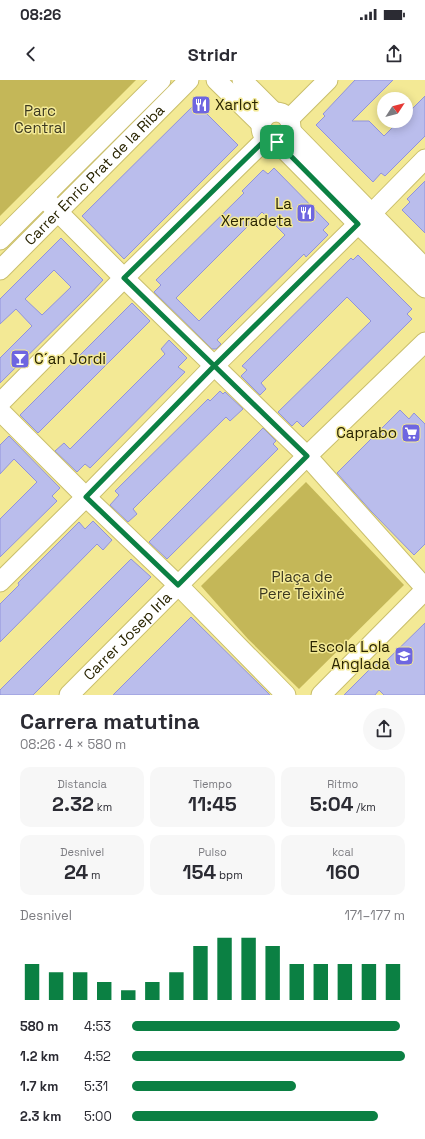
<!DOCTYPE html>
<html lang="es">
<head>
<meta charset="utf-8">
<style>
  :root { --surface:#fff; --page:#f7f7f7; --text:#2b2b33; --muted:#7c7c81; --accent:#0b8043 }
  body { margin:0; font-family:"Space Grotesk",sans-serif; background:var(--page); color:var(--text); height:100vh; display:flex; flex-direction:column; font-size:15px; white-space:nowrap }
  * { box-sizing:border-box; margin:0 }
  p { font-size:13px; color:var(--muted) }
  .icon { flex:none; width:22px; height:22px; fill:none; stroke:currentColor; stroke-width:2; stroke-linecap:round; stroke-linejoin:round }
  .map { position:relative; height:615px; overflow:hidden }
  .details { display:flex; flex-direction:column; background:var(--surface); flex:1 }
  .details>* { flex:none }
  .needle { width:26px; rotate:54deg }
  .tools { position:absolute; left:377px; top:12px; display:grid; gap:8px }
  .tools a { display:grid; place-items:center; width:36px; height:36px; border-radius:50%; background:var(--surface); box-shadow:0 2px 10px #0003; font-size:20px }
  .pin { position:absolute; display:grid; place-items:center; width:34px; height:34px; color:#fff; margin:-17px; border-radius:8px; box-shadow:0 2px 6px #0006 }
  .round { display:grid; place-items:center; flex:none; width:42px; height:42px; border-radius:21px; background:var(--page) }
  .overview { display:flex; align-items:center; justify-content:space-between; height:68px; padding:0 20px }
  h1 { font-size:22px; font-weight:700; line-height:30px }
  .stats { display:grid; grid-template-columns:repeat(3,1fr); gap:6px; height:68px; padding:4px 20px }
  .stats div { display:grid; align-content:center; border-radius:10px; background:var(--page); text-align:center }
  .stats b { font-size:20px; font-weight:700 }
  .stats small { font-size:11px; font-weight:400 }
  .stats p { font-size:11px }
  .chart { height:112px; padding:8px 20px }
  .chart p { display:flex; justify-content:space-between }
  .chart svg { width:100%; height:72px; margin-top:4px; stroke:var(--accent); stroke-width:6 }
  ul { padding:0 20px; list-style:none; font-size:13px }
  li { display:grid; grid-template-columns:64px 48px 1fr; align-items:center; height:30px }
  li i { height:10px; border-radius:5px; background:var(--accent) }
  .status { display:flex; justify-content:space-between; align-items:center; height:28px; padding:0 20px; background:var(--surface); direction:ltr }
  .status svg { height:11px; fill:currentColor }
  header { display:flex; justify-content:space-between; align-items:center; height:52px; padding:0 20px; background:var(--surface); font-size:18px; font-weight:700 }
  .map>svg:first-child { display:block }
  .green { fill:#c4b758 }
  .building { fill:#babdec; stroke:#9193db; fill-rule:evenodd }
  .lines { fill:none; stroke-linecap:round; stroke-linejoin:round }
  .minor-casing { stroke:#cabf6c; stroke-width:21 }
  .minor { stroke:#fff; stroke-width:19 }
  .route-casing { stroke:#fff; stroke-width:8 }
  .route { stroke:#0b8043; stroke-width:5 }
  .labels { text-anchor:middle; stroke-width:3; stroke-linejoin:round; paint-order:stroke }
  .poi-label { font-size:15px; fill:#292401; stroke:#f3e995; text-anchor:end }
  .park-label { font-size:15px; fill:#3b3820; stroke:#f3e995 }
  .street-label { font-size:15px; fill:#292401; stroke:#f3e995 }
</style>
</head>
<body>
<div class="status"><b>08:26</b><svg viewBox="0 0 49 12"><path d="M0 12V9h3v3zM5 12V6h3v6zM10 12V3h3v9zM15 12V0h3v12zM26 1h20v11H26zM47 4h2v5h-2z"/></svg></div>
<header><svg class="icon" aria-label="back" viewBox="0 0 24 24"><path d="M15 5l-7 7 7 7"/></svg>Stridr<svg class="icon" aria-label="share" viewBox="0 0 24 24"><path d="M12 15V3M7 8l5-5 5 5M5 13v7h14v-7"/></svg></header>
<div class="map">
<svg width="425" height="615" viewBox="0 0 425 615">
  <rect width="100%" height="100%" fill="#f3e995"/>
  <g class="green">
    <path d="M 0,0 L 136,0 L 0,136 Z"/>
    <path d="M 306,402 L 404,505 L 299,609 L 248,559 L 201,506 Z"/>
  </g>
  <g class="building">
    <path d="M 355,0 L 393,0 L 352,41 L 369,41 L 384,56 L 399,41 L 406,41 L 406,35 L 425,16 L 425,56 L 385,96 L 381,93 L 373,102 L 316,45 L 325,36 L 323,34 Z"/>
    <path d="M 196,23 L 238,65 L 124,179 L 82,136 Z"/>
    <path d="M 274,88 L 329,144 L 323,150 L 328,155 L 306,177 L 304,174 L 234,243 L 217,260 L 221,264 L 216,269 L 212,269 L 154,212 L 161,205 L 156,200 L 244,113 L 242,111 L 263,90 L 268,94 ZM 262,132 L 285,155 L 199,241 L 176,218 Z"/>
    <path d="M 425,101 L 425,153 L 402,130 L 410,122 L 407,119 Z"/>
    <path d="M 61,158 L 103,200 L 88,216 L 0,303 L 0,278 L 32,246 L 16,229 L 0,244 L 0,219 ZM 54,190 L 71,207 L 42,235 L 25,219 Z"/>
    <path d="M 358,175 L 412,229 L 407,234 L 412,239 L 303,347 L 297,341 L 292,346 L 278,332 L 371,241 L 347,217 L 261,303 L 266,309 L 260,315 L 241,296 L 247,290 L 242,286 L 351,178 L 353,180 Z"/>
    <path d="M 132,223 L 150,241 L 38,353 L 20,335 Z"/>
    <path d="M 169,260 L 187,278 L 178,287 L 185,292 L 90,388 L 85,384 L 77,392 L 55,371 L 64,363 L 70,369 L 165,274 L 161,269 Z"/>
    <path d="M 220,311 L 223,314 L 225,312 L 243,329 L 230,341 L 226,337 L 151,411 L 133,429 L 137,434 L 128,442 L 110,425 L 119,415 L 115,411 L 208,319 L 210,321 Z"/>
    <path d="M 400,330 L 409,339 L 414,333 L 425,344 L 425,464 L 414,475 L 371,431 L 337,393 Z"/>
    <path d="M 263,348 L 276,361 L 273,364 L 278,369 L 167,479 L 149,462 Z"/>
    <path d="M 9,356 L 60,408 L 52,416 L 57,421 L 0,477 L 0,439 L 37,402 L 14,379 L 0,394 L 0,365 Z"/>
    <path d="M 93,441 L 112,460 L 103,470 L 97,464 L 0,562 L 0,524 L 19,505 L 18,503 L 79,442 L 85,449 Z"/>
    <path d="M 131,479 L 151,497 L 33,615 L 0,615 L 0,610 Z"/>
    <path d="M 191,537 L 270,615 L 113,615 Z"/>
    <path d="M 425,543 L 425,615 L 384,615 L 379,610 L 375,615 L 344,615 L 379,580 L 383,584 Z"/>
  </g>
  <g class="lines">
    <g class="minor-casing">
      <g id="minor">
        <path d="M 216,0 L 261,44"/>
        <path d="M 242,0 L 274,32"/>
        <circle cx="276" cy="47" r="15"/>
        <path d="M 289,39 L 328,0"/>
        <path d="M 291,51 L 425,188"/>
        <path d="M 277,62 L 358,144 L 425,208"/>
        <path d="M 43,117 L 124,198 L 307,376 L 425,508"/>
        <path d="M 371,134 L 425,79"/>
        <path d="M 0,160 L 161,0"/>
        <path id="s1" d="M 0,190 L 189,0"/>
        <path d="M 0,323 L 124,198 L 266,59"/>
        <path d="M 0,331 L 86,417 L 178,505 L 286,615"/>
        <path d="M 0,502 L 86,417 L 214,286 L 358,144"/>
        <path id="s2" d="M 69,615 L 307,376 L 425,262"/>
        <path d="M 321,615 L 425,510"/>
      </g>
    </g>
    <use href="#minor" class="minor"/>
  </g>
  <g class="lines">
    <g class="route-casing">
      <path id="route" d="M 277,62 L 358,144 L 214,286 L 86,417 L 178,505 L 307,376 C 246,317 185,257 124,198 L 266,59 L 270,61 L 277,62"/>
    </g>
    <use href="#route" class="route"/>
  </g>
  <defs>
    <g id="restaurant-square" transform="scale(1)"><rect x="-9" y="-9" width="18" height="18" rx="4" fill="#6e66e1" stroke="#f3e995"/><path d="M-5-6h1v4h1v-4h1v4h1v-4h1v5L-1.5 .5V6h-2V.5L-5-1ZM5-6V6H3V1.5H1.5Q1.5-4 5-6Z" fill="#fff"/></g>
    <g id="bar-square" transform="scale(1)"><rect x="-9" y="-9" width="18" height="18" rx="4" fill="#6e66e1" stroke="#f3e995"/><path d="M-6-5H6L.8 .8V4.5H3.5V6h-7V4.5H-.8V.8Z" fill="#fff"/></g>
    <g id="supermarket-square" transform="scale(1)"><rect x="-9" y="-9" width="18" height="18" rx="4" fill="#6e66e1" stroke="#f3e995"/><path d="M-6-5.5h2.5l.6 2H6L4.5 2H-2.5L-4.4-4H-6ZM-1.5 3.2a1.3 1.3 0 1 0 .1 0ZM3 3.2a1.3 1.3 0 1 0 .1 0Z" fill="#fff"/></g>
    <g id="school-square" transform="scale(1)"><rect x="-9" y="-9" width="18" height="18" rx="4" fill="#6e66e1" stroke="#f3e995"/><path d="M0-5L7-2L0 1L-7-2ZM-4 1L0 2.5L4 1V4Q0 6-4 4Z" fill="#fff"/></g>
  </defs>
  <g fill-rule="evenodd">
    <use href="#restaurant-square" x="201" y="25"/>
    <use href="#restaurant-square" x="306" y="133"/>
    <use href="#bar-square" x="20" y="279"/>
    <use href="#supermarket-square" x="411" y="353"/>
    <use href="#school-square" x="404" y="576"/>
  </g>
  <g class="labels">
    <g class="poi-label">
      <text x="215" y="30" text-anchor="start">Xarlot</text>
      <text x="292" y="129">La<tspan x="292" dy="17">Xerradeta</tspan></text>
      <text x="34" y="284" text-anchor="start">C´an Jordi</text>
      <text x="397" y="358">Caprabo</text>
      <text x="390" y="572">Escola Lola<tspan x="390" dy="17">Anglada</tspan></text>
    </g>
    <g class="park-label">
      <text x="40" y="36">Parc<tspan x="40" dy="17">Central</tspan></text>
      <text x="302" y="502">Plaça de<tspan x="302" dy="17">Pere Teixiné</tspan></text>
    </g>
    <g class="street-label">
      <text dy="5" stroke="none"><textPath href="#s1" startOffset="134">Carrer Enric Prat de la Riba</textPath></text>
      <text dy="5" stroke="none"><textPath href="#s2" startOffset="83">Carrer Josep Irla</textPath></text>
    </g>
  </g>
</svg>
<div class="tools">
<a><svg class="needle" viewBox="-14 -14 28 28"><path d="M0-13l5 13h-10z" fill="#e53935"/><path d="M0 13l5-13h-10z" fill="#7c7c81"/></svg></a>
</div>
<div class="pin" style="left:277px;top:62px;background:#1e9e55"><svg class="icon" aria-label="arrive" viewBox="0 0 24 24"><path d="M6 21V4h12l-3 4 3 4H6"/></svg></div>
</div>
<section class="details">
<div class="overview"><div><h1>Carrera matutina</h1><p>08:26 · 4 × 580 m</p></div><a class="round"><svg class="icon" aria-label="share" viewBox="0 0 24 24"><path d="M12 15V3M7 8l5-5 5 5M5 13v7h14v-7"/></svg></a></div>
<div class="stats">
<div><p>Distancia</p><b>2.32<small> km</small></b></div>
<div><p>Tiempo</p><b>11:45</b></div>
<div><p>Ritmo</p><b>5:04<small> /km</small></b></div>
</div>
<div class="stats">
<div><p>Desnivel</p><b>24<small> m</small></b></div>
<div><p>Pulso</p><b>154<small> bpm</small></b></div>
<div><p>kcal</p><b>160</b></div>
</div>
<div class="chart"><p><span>Desnivel</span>171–177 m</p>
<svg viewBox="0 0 160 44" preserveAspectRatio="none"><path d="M5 44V22M15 44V27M25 44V27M35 44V33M45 44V38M55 44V33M65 44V27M75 44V11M85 44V6M95 44V6M105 44V11M115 44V22M125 44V22M135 44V22M145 44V22M155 44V22"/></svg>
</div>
<ul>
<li><b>580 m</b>4:53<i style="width:98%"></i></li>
<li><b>1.2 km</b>4:52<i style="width:100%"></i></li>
<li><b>1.7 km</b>5:31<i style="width:60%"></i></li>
<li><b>2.3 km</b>5:00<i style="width:90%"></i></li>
</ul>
</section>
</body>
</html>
